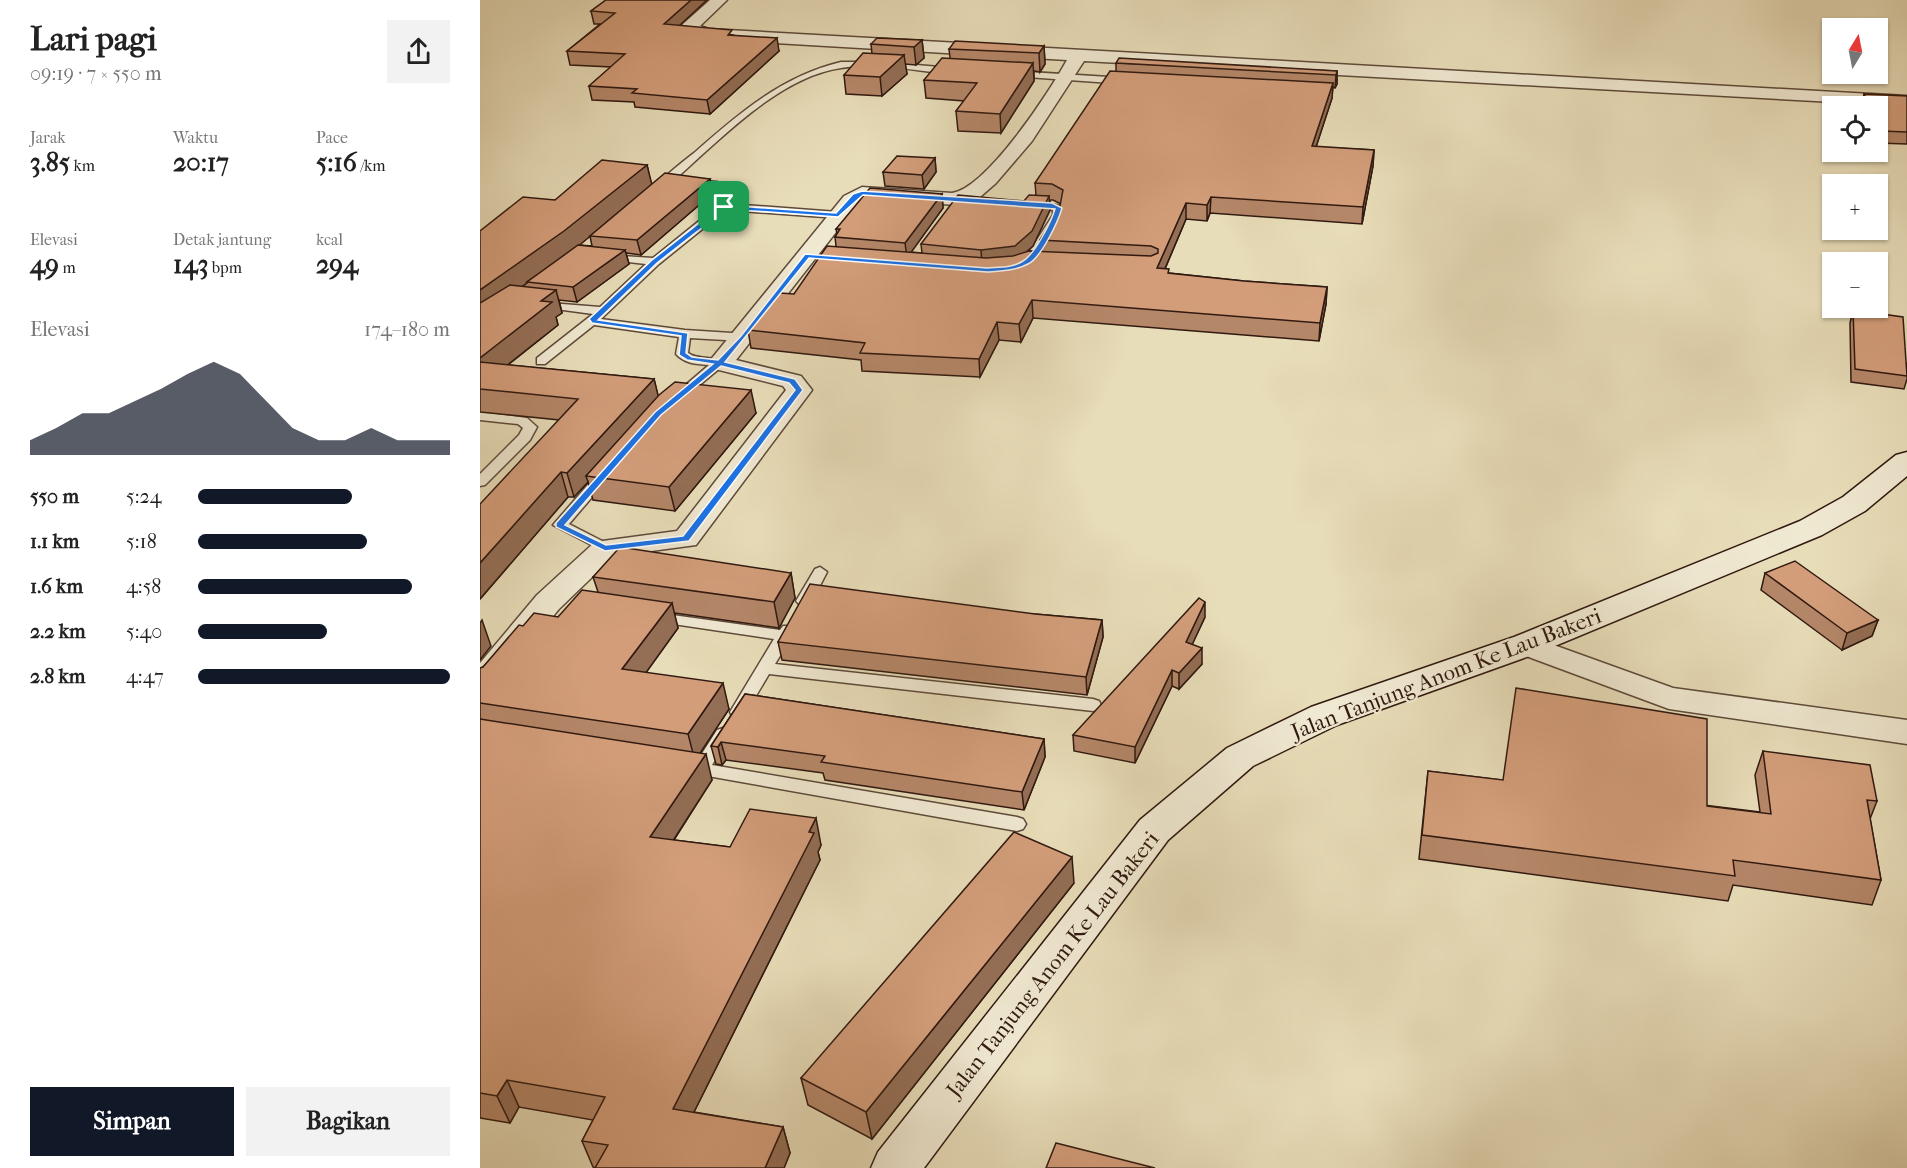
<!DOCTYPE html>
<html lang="id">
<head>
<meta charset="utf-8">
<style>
  :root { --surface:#fff; --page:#f2f2f2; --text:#222; --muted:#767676; --accent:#111827 }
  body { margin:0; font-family:"IM FELL French Canon",serif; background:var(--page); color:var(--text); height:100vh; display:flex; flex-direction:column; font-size:22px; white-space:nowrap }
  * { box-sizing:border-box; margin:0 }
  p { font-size:20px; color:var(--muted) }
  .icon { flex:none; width:33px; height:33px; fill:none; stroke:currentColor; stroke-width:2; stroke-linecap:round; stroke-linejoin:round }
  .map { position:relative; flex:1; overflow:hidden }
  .details { display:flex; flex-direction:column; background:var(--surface); width:480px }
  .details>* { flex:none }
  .needle { width:39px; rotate:10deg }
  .tools { position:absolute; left:1342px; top:18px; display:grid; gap:12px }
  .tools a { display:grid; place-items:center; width:66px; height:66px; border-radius:0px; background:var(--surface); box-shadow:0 2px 4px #0004; font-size:30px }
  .pin { position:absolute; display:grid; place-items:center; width:51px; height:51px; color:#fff; margin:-26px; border-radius:12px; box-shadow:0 3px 9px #0006 }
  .round { display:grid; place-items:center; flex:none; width:63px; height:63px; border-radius:0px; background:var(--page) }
  .headline { display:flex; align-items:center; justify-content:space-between; height:102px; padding:0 30px }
  h1 { font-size:33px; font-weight:800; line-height:45px }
  .metrics { display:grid; grid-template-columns:repeat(3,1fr); gap:9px; height:102px; padding:6px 30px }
  .metrics div { display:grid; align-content:center }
  .metrics b { font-size:26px; font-weight:800 }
  .metrics small { font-size:16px; font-weight:400 }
  .metrics p { font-size:16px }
  .chart { height:168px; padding:12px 30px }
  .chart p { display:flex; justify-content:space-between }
  .chart svg { width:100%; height:108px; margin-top:6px; fill:var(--accent); opacity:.7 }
  .cta { display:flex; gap:12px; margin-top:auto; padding:12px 30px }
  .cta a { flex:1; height:69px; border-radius:0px; background:var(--accent); color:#fff; font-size:24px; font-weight:800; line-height:69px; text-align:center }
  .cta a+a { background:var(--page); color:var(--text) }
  ul { padding:0 30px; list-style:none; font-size:20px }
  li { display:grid; grid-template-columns:96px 72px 1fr; align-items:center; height:45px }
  li i { height:15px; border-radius:8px; background:var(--accent) }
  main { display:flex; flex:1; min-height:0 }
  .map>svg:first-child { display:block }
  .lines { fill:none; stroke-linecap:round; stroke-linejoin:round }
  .service-casing { stroke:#5e4a3a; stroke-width:3 }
  .minor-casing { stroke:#5e4a3a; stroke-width:3 }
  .secondary-casing { stroke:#301910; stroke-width:3 }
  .service { fill:#f0e9d2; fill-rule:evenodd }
  .minor { fill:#f0e9d2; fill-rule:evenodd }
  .secondary { fill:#f0e9d2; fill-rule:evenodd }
  .wall { fill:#b58769; stroke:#301910; stroke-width:1.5; fill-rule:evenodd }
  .shaded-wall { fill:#946e55; stroke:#301910; stroke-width:1.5 }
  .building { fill:#d39d7a; stroke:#301910; stroke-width:1.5 }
  .route { fill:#1a73e8; stroke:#fff; stroke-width:1.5; fill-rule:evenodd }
  .labels { text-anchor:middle; stroke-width:4.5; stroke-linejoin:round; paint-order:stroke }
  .street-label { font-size:22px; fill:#301910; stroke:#f0e9d2 }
</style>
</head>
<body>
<main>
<section class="details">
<div class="headline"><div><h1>Lari pagi</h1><p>09:19 · 7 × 550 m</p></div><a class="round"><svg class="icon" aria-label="share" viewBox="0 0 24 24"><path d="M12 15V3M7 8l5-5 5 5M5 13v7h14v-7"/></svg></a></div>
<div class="metrics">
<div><p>Jarak</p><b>3.85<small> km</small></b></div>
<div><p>Waktu</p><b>20:17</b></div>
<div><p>Pace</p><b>5:16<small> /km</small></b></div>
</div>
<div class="metrics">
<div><p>Elevasi</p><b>49<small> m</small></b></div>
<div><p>Detak jantung</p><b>143<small> bpm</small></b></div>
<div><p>kcal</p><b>294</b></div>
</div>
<div class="chart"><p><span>Elevasi</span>174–180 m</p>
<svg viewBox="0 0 160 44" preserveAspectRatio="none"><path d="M0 44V38L10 33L20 27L30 27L40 22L50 17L60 11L70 6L80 11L90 22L100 33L110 38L120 38L130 33L140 38L150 38L160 38V44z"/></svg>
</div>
<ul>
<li><b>550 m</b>5:24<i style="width:61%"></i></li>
<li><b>1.1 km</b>5:18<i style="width:67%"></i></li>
<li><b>1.6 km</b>4:58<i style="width:85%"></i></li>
<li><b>2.2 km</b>5:40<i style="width:51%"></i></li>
<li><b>2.8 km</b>4:47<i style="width:100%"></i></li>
</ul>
<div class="cta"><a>Simpan</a><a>Bagikan</a></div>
</section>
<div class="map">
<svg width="1427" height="1168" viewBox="0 0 1427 1168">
  <rect width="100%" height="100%" fill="#e8ddb9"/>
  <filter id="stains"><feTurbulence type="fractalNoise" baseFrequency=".00333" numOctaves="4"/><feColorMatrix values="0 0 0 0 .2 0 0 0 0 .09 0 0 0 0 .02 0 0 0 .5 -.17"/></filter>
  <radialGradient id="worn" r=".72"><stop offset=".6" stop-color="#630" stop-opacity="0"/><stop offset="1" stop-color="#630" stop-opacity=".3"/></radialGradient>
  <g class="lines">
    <g class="service-casing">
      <g id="service">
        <path d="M 361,62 L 402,62 L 471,68 L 475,71 L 471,74 C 435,71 397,62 361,68 C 296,77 233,147 185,188 L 176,186 C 187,174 201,163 214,153 C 258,114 302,76 361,62 Z"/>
        <path d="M 534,71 L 645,78 L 649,81 L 645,84 L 531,76 L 530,74 Z"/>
        <path d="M 211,180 L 237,182 L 255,189 L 256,191 L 250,204 L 358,212 L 363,215 L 358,218 L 246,210 L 179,264 L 121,319 L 205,330 L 267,334 L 269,337 L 263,341 L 210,338 L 208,353 C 219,361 236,355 246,363 L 204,398 L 200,399 L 194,395 L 229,365 C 217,364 205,364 196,354 L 199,337 L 114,325 L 65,364 L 57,364 L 57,358 L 113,314 L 61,307 L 57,306 L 57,302 L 120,307 L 166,264 L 130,260 L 124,257 L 126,255 L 173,258 L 239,205 L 245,192 L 235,188 L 207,185 L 207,181 Z"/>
        <path d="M 549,201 L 582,206 L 583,215 L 552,264 L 542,267 L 536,264 L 544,260 L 573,215 L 573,210 L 545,206 L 544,204 Z"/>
        <path d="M 0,412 L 47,418 L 57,427 L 50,440 L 5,485 L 0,486 L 0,474 L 39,435 L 43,428 L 38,424 L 0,420 Z"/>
        <path d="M 124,471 L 131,475 L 89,524 L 130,545 L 132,548 L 125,552 L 73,525 L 119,472 Z"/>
        <path d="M 340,567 L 347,572 L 332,601 L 329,604 L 319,604 L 316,601 L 335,569 Z"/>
        <path d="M 178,613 L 300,630 L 303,626 L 313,626 L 316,630 L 295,664 L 613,699 L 619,701 L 621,705 L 619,709 L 613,711 L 289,674 L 264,716 L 252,716 L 250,712 L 294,639 L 173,621 L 170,618 L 173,615 Z"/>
        <path d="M 243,728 L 249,730 L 251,734 L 232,765 L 537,817 L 543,819 L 546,824 L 543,829 L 537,831 L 205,772 L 202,768 L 205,764 L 216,763 L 237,730 Z"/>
      </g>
    </g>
    <g class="minor-casing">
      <g id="minor">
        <path d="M 230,0 L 247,0 L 220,26 L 229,29 L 1427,96 L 1427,106 L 604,61 L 552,141 L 516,183 L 500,197 L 476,205 L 386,199 L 378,204 L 256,360 L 321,376 L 332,390 L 216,545 L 134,556 L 79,609 L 11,692 L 0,695 L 0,663 L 57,595 L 115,542 L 197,531 L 306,390 L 303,386 L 231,368 L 228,363 L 364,196 L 382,187 L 472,193 C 507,188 570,91 587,60 L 227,39 L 203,32 L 201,28 L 203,24 Z"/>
        <path d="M 1046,635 L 1193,688 L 1427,720 L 1427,744 L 1189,709 L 1035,652 L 1030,645 L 1035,638 Z"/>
      </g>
    </g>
    <g class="secondary-casing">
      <path id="secondary" d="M 1427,452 L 1427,476 L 1385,511 L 1342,535 L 1058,653 L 857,725 L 773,766 L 688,840 L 444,1168 L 391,1168 L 398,1152 L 660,820 L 747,748 L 831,707 L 1034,637 L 1320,521 L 1363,497 L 1416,455 Z"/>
    </g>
    <use href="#service" class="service"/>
    <use href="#minor" class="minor"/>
    <use href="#secondary" class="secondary"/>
  </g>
  <g class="wall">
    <path d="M 126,0 L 227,0 L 199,25 L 253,35 L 299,51 L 230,114 L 155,107 L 154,102 L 112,100 L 109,86 L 131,67 L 90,65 L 87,51 L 120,24 L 114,24 L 111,11 Z"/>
    <path d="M 442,40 L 444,58 L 436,65 L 425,64 L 427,74 L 402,96 L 366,94 L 364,75 L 392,54 L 391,44 Z"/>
    <path d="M 564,46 L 565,64 L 560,72 L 554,71 L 554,81 L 521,133 L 478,131 L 476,111 L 484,101 L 446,98 L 444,80 L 470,58 L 469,49 Z"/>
    <path d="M 636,63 L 857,71 L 857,84 L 855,88 L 853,87 L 852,98 L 836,147 L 894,150 L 893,166 L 882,224 L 730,213 L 727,221 L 706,219 L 685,269 L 689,273 L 764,281 L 847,287 L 846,304 L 839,341 L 553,318 L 541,342 L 519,340 L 500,377 L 382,371 L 381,360 L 271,348 L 268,330 L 314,294 L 356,246 L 355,237 L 357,234 L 356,229 L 462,194 L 463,208 L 431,252 L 442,253 L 441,244 L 544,201 L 556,195 L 555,183 L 636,71 ZM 570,200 L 573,200 L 581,204 L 579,211 L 560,240 L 561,251 L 547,251 L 553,246 L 570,210 Z"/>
    <path d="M 1384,94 L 1427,96 L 1427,144 L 1398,143 L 1398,106 L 1382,106 Z"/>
    <path d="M 455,158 L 456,172 L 444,189 L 405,186 L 403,172 Z"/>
    <path d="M 167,165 L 171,184 L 230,179 L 233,193 L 161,255 L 146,253 L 149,264 L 97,302 L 79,300 L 82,313 L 76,317 L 78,325 L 28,365 L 174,379 L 178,396 L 276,413 L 195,511 L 113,500 L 108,482 L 94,497 L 88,497 L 0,599 L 79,420 L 0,412 L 0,231 L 75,200 ZM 110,236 L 112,246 L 99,245 Z"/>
    <path d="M 1373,310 L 1427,364 L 1427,379 L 1424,389 L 1371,382 L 1370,323 Z"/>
    <path d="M 311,573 L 315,598 L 299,628 L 194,613 L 198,628 L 166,672 L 249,709 L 220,753 L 232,780 L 194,840 L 250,847 L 341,845 L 338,852 L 340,860 L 214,1112 L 303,1127 L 310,1153 L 304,1168 L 115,1168 L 113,1167 L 102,1141 L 113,1120 L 39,1107 L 30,1123 L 0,1118 L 0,668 L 3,667 L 43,626 L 78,617 L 118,592 L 113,577 Z"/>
    <path d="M 1285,573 L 1398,620 L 1392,636 L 1362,650 L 1281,590 Z"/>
    <path d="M 555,614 L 622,620 L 623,637 L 607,695 L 302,660 L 298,642 Z"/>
    <path d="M 725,617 L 712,644 L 722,664 L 699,689 L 692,686 L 655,763 L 594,751 L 593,735 Z"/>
    <path d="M 265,694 L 564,739 L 565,757 L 544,810 L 345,780 L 343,773 L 246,760 L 242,765 L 236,764 L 231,746 Z"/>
    <path d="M 1283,751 L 1397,801 L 1390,819 L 1401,880 L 1392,905 L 1253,885 L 1248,901 L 939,859 L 948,771 L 1280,812 L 1275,775 Z"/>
    <path d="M 594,883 L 392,1139 L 328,1105 L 321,1078 Z"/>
  </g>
  <g class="shaded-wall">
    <path d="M 211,0 L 227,0 L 187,37 L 184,24 Z"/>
    <path d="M 297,38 L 299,51 L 230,114 L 227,100 Z"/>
    <path d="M 442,40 L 444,58 L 436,65 L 434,47 Z"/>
    <path d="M 564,46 L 565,64 L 560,72 L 559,53 Z"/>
    <path d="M 424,55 L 427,74 L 402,96 L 400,77 Z"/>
    <path d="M 553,63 L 554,81 L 521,133 L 520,114 Z"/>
    <path d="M 857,71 L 857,84 L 855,88 L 856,75 Z"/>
    <path d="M 853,83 L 852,98 L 831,162 L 832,146 Z"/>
    <path d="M 894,150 L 893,166 L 882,224 L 883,207 Z"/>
    <path d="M 455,158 L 456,172 L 444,189 L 442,175 Z"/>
    <path d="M 167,165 L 172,185 L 90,253 L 47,282 L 47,283 L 0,317 L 0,290 Z"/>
    <path d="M 230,179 L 233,193 L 161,255 L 157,240 Z"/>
    <path d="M 462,194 L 463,208 L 427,258 L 425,243 Z"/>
    <path d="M 569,196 L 570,210 L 553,246 L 536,261 L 502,265 L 501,250 Z"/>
    <path d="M 731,197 L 730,213 L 727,221 L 727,205 Z"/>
    <path d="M 706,203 L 706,219 L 678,285 L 677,268 Z"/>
    <path d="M 145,250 L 149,264 L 97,302 L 93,287 Z"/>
    <path d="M 847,287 L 846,304 L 839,341 L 840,323 Z"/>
    <path d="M 76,290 L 82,313 L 76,317 L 78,325 L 2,385 L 0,377 L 0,358 L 61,301 Z"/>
    <path d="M 552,300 L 553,318 L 541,342 L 539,324 Z"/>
    <path d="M 517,322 L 519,340 L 500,377 L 499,359 Z"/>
    <path d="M 174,379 L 180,403 L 106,476 L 108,482 L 94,497 L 87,473 Z"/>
    <path d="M 271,390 L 276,413 L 195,511 L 189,487 Z"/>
    <path d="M 81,472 L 88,497 L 0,599 L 0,563 Z"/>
    <path d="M 311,573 L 315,598 L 299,628 L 294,602 Z"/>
    <path d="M 725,602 L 725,617 L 706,658 L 706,642 Z"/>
    <path d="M 192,603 L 198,628 L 150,695 L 142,669 Z"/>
    <path d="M 2,620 L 11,646 L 0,660 L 0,623 Z"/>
    <path d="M 622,620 L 623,637 L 607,695 L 606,677 Z"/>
    <path d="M 1398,620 L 1392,636 L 1362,650 L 1367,633 Z"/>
    <path d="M 722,648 L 722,664 L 699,689 L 699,673 Z"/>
    <path d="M 692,670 L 692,686 L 655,763 L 655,747 Z"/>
    <path d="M 243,683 L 249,709 L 215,761 L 208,734 Z"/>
    <path d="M 564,739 L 565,757 L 544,810 L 542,792 Z"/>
    <path d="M 241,742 L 246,760 L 242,765 L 238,747 Z"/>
    <path d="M 226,754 L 232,780 L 178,864 L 170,837 Z"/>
    <path d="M 336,818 L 341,845 L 338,852 L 340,860 L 202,1136 L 193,1109 Z"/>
    <path d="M 592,857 L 594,883 L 392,1139 L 386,1112 Z"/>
    <path d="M 27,1080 L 39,1107 L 30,1123 L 17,1096 Z"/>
    <path d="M 303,1127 L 310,1153 L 304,1168 L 285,1168 Z"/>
  </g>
  <g class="building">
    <path d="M 126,0 L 211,0 L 184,24 L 252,30 L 248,35 L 297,38 L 227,100 L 152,93 L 157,89 L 109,86 L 145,54 L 87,51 L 135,13 L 111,11 Z"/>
    <path d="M 397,38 L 442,40 L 434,47 L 391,44 Z"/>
    <path d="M 475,41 L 564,46 L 559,53 L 469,49 Z"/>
    <path d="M 383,53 L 424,55 L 400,77 L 364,75 Z"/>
    <path d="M 462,58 L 553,63 L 520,114 L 476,111 L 497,83 L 444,80 Z"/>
    <path d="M 639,58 L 857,71 L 856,75 L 636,63 Z"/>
    <path d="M 630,71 L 853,83 L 832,146 L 894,150 L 883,207 L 731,197 L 727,205 L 706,203 L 677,268 L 689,269 L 688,273 L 764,281 L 847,287 L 840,323 L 552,300 L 539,324 L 517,322 L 499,359 L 380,353 L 385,343 L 268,330 L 300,293 L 314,294 L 347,246 L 506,258 L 533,256 L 549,251 L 671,256 L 678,253 L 678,249 L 671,246 L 560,240 L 579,211 L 583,190 L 572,184 L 555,183 Z"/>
    <path d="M 1384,94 L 1427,96 L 1427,132 L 1401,131 L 1398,125 L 1398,106 L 1390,106 Z"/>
    <path d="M 417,156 L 455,158 L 442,175 L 403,172 Z"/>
    <path d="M 122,160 L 167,165 L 84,231 L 0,290 L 0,231 L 43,197 L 75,200 Z"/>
    <path d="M 185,173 L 230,179 L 157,240 L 110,236 Z"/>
    <path d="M 390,188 L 462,194 L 425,243 L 355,237 L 360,229 L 356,229 Z"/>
    <path d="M 478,195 L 544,201 L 549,195 L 569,196 L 552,231 L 535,246 L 501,250 L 441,244 Z"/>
    <path d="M 98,245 L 145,250 L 93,287 L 47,282 Z"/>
    <path d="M 30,285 L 76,290 L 61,301 L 72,302 L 0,358 L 0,303 Z"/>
    <path d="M 1373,310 L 1423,317 L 1427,376 L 1375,369 Z"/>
    <path d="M 0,362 L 174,379 L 87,473 L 81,472 L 0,563 L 0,504 L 98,399 L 0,389 Z"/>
    <path d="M 195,382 L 271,390 L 189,487 L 106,476 L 179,395 Z"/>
    <path d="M 140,547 L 311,573 L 294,602 L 113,577 Z"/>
    <path d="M 1315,561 L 1398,620 L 1367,633 L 1285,573 Z"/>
    <path d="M 330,584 L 555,614 L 622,620 L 606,677 L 298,642 Z"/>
    <path d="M 102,590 L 192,603 L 142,669 L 243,683 L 208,734 L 0,703 L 0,668 L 3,667 L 39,625 L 43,626 L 54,613 L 78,617 Z"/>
    <path d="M 719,598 L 725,602 L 706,642 L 722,648 L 699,673 L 692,670 L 655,747 L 593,735 Z"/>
    <path d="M 1036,688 L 1227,719 L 1227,806 L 1291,814 L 1283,751 L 1390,765 L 1397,801 L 1387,800 L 1401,880 L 1253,860 L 1255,876 L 942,835 L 948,771 L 1023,780 Z"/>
    <path d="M 265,694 L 564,739 L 542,792 L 341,762 L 345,756 L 241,742 L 238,747 L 231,746 Z"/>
    <path d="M 0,719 L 226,754 L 170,837 L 250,847 L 270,809 L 336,818 L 329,832 L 334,833 L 193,1109 L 303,1127 L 285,1168 L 115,1168 L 128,1145 L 102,1141 L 125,1097 L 27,1080 L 17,1096 L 0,1093 Z"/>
    <path d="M 534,832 L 592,857 L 386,1112 L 321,1078 Z"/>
    <path d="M 576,1143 L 675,1168 L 566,1168 Z"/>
  </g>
  <path class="route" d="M 382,191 L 572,203 L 582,208 C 578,222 561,258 548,264 C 535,271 521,271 507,272 L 329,258 L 245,362 L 315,379 L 323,390 L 209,541 L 125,551 L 76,527 L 76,523 L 175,412 L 233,364 L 207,360 L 199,355 L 201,336 L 112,323 L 109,319 L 172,260 L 242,205 L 356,213 L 373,194 ZM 383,195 L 575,209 C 571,222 555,254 543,261 C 532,268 519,267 507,268 L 325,254 L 261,336 L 238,360 L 212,357 L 206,353 L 208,333 L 118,320 L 177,263 L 246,209 L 358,217 ZM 241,366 L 309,383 L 315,390 L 203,536 L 126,545 L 85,525 L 181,415 Z"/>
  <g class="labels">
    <g class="street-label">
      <text transform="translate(966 673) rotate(-21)" y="8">Jalan Tanjung Anom Ke Lau Bakeri</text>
      <text transform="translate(572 964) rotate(-52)" y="8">Jalan Tanjung Anom Ke Lau Bakeri</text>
    </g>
  </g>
  <rect width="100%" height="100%" filter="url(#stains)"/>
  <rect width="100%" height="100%" fill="url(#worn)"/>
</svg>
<div class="tools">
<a><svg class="needle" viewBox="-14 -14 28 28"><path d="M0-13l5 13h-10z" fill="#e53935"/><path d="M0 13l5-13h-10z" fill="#767676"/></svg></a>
<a><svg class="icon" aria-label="locate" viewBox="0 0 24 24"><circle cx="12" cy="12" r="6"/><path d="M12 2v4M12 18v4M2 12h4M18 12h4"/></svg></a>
<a>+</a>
<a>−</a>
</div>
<div class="pin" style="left:244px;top:207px;background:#1e9e55"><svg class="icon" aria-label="arrive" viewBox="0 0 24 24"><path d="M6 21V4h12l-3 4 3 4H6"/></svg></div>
</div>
</main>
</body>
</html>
